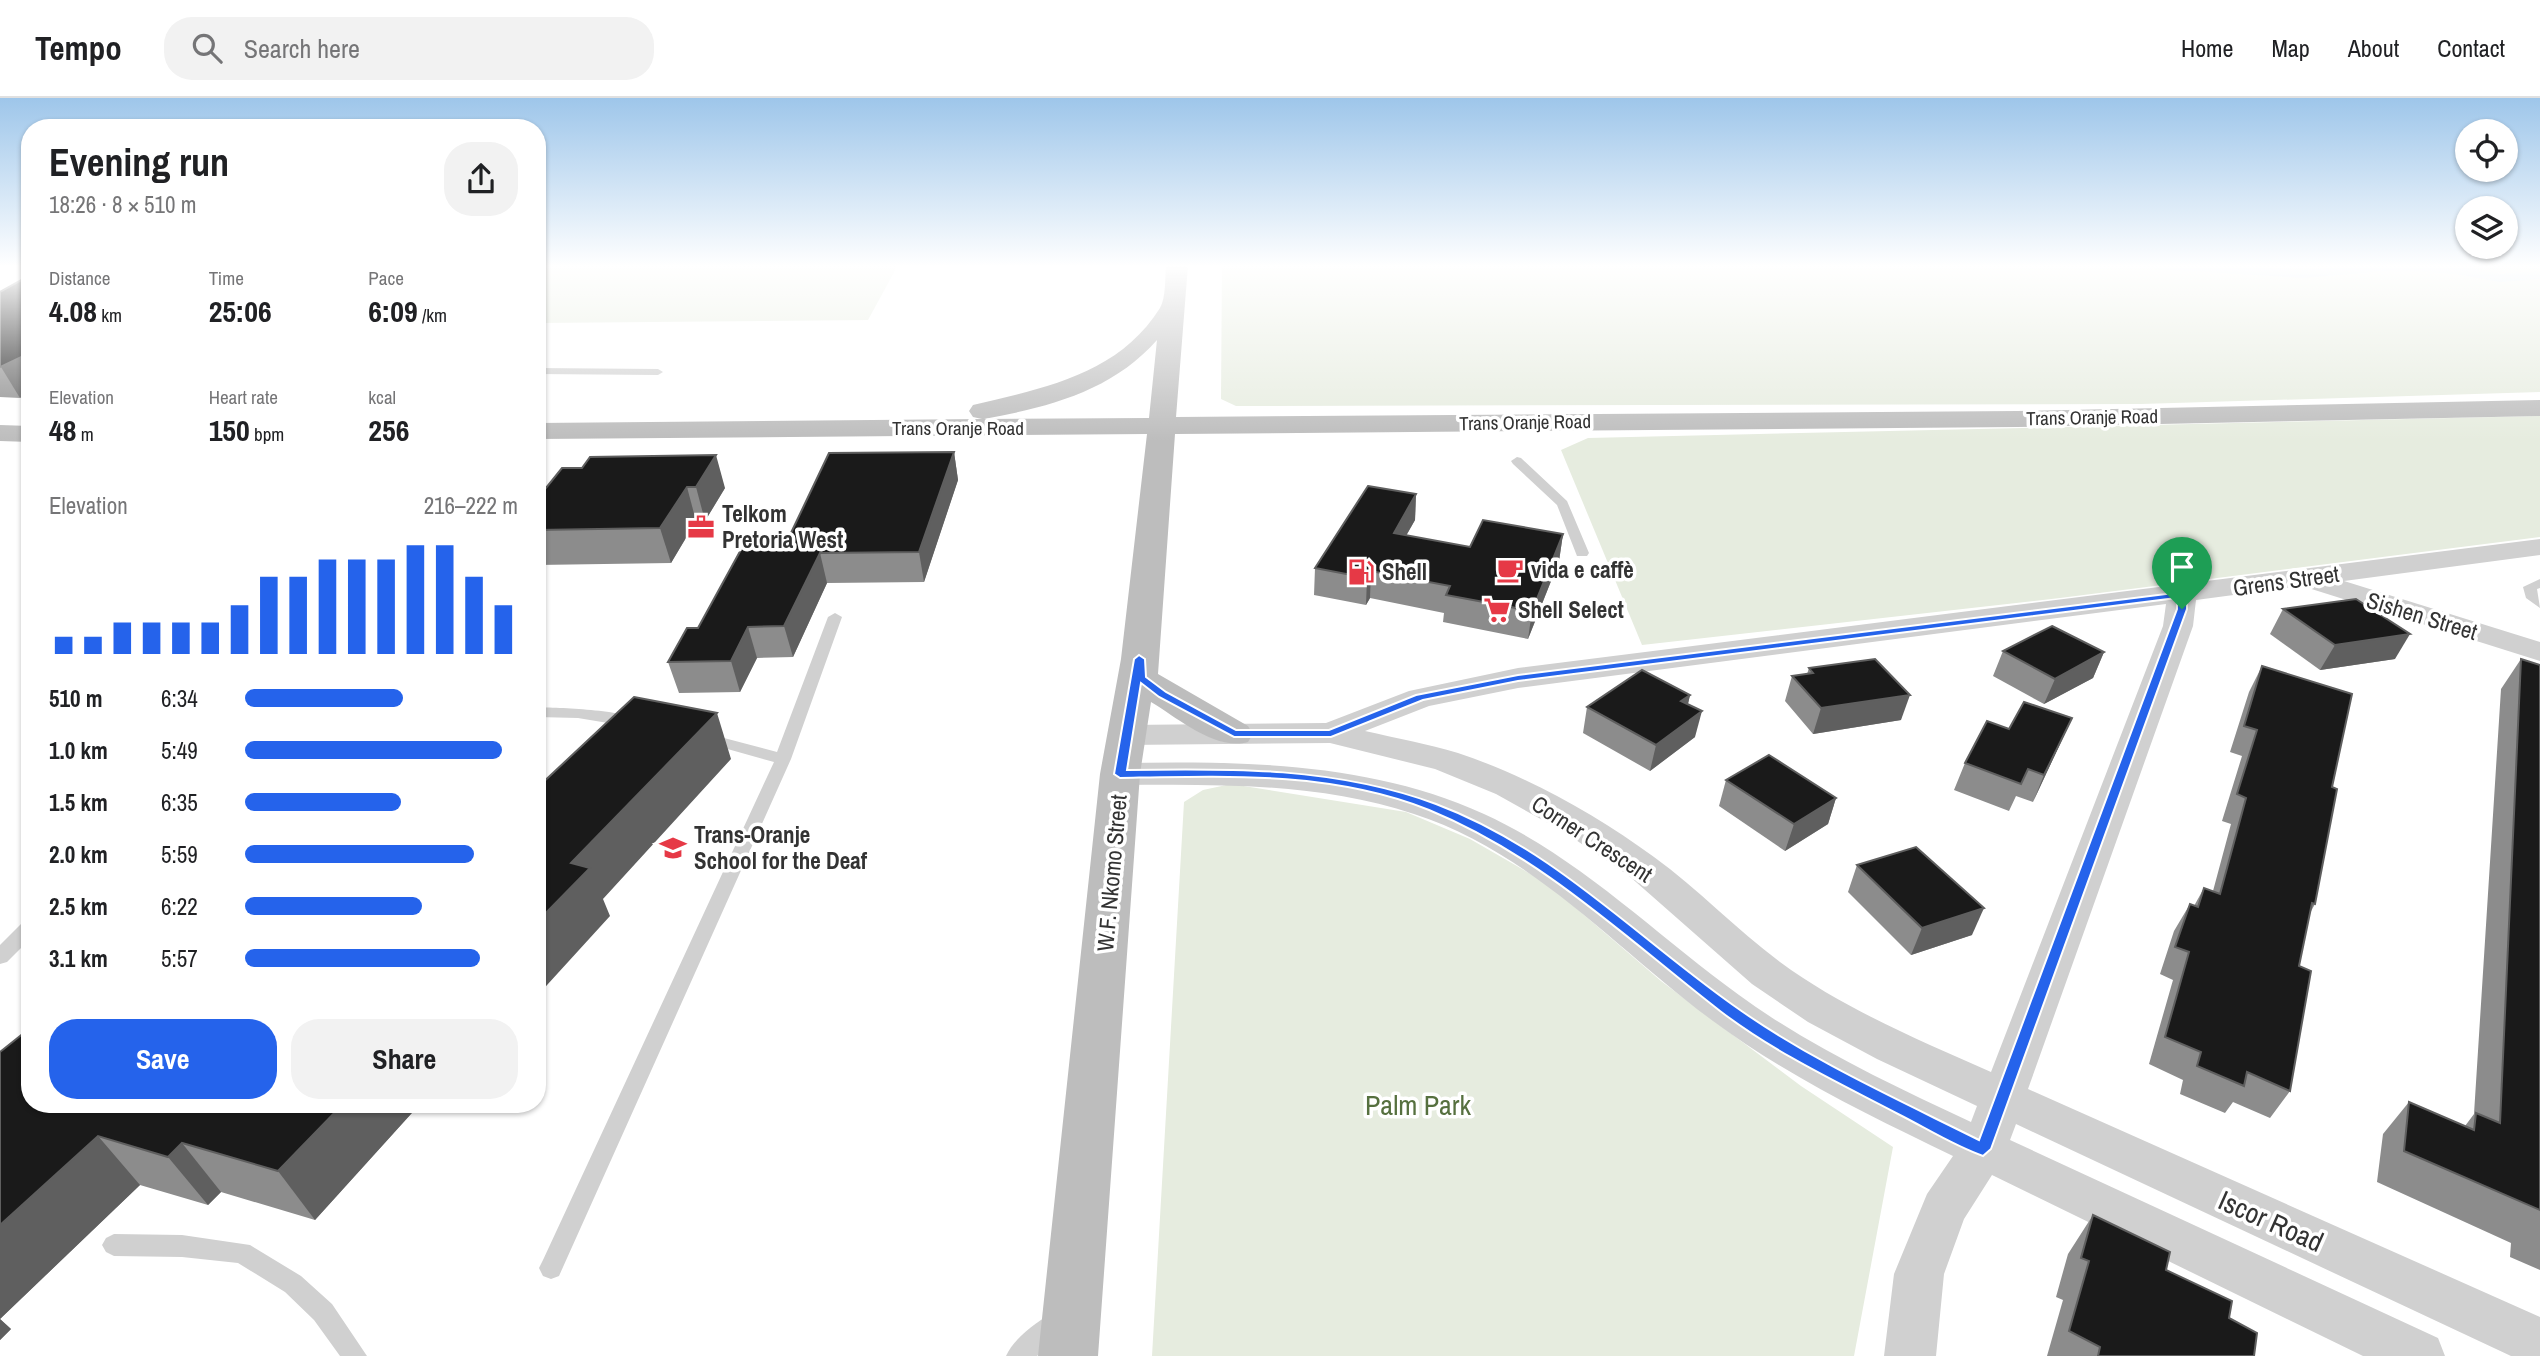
<!DOCTYPE html>
<html lang="en">
<head>
<meta charset="utf-8">
<style>
  :root { --surface:#fff; --page:#f2f2f2; --text:#202124; --muted:#757577; --line:#e0e0e0; --accent:#2563eb }
  body { margin:0; font-family:"Archivo Narrow",sans-serif; background:var(--page); color:var(--text); height:100vh; display:flex; flex-direction:column; font-size:26px; white-space:nowrap }
  * { box-sizing:border-box; margin:0 }
  p { font-size:23px; color:var(--muted) }
  .icon { flex:none; width:38px; height:38px; fill:none; stroke:currentColor; stroke-width:2; stroke-linecap:round; stroke-linejoin:round }
  .map { position:relative; flex:1; overflow:hidden }
  .panel { position:absolute; left:21px; top:21px; width:525px; height:994px; display:flex; flex-direction:column; background:var(--surface); border-radius:28px; box-shadow:0 2px 5px #0004 }
  .panel>* { flex:none }
  .tools { position:absolute; left:2455px; top:21px; display:grid; gap:14px }
  .tools a { display:grid; place-items:center; width:63px; height:63px; border-radius:50%; background:var(--surface); box-shadow:0 2px 5px #0004; font-size:35px }
  .pin { position:absolute; display:grid; place-items:center; width:60px; height:60px; color:#fff; margin:-72px -30px; border-radius:50% 50% 50% 0; rotate:-45deg; box-shadow:0 0 7px #0007 }
  .pin .icon { rotate:45deg }
  .round { display:grid; place-items:center; flex:none; width:74px; height:74px; border-radius:28px; background:var(--page) }
  .head { display:flex; align-items:center; justify-content:space-between; height:119px; padding:0 28px }
  h1 { font-size:38px; font-weight:700; line-height:52px }
  .figures { display:grid; grid-template-columns:repeat(3,1fr); gap:10px; height:119px; padding:7px 28px }
  .figures div { display:grid; align-content:center }
  .figures b { font-size:30px; font-weight:700 }
  .figures small { font-size:19px; font-weight:400 }
  .figures p { font-size:19px }
  .chart { height:196px; padding:14px 28px }
  .chart p { display:flex; justify-content:space-between }
  .chart svg { width:100%; height:126px; margin-top:7px; stroke:var(--accent); stroke-width:6 }
  .button { display:flex; gap:14px; margin-top:auto; padding:14px 28px }
  .button a { flex:1; height:80px; border-radius:28px; background:var(--accent); color:#fff; font-size:28px; font-weight:700; line-height:80px; text-align:center }
  .button a+a { background:var(--page); color:var(--text) }
  ul { padding:0 28px; list-style:none; font-size:23px }
  li { display:grid; grid-template-columns:112px 84px 1fr; align-items:center; height:52px }
  li i { height:18px; border-radius:9px; background:var(--accent) }
  header { display:flex; align-items:center; gap:42px; box-sizing:border-box; height:98px; padding:0 35px; background:var(--surface); border-bottom:2px solid var(--line) }
  header strong { font-size:33px }
  nav { display:flex; gap:38px; margin-inline-start:auto; font-size:24px }
  .search { width:490px; height:63px; background:var(--page); display:flex; align-items:center; gap:18px; box-sizing:border-box; padding:0 24px; border-radius:28px; color:var(--muted); font-size:26px }
  .map>svg:first-child { display:block }
  .green { fill:#e6ecdf }
  .lines { fill:none; stroke-linecap:round; stroke-linejoin:round }
  .stream { stroke:#cfe2ee; stroke-width:8 }
  .lane { fill:#d0d0d0; fill-rule:evenodd }
  .street { fill:#d0d0d0; fill-rule:evenodd }
  .secondary { fill:#bdbdbd; fill-rule:evenodd }
  .wall { fill:#8c8c8c }
  .shaded-wall { fill:#5f5f5f }
  .building { fill:#1a1a1a; stroke:#5f5f5f; stroke-width:2 }
  .route { fill:#2563eb; stroke:#fff; stroke-width:2; fill-rule:evenodd }
  .labels { text-anchor:middle; stroke-width:7; stroke-linejoin:round; paint-order:stroke }
  .far-street-label { font-size:19px; fill:#333; stroke:#fff }
  .poi-label { font-size:23px; font-weight:bold; fill:#333; stroke:#fff; text-anchor:start }
  .street-label { font-size:23px; fill:#333; stroke:#fff }
  .near-park-label { font-size:28px; fill:#56703f; stroke:#fff }
  .near-street-label { font-size:28px; fill:#333; stroke:#fff }
</style>
</head>
<body>
<header>
<strong>Tempo</strong>
<div class="search"><svg class="icon" aria-label="search" viewBox="0 0 24 24"><circle cx="10" cy="10" r="6"/><path d="M15 15l6 6"/></svg>Search here</div>
<nav><a>Home</a><a>Map</a><a>About</a><a>Contact</a></nav>
</header>
<div class="map">
<svg width="2540" height="1258" viewBox="0 0 2540 1258">
  <rect width="100%" height="100%" fill="#fff"/>
  <g class="green">
    <path d="M 537,167 L 898,167 L 868,222 L 537,225 Z"/>
    <path d="M 1222,167 L 2540,167 L 2540,294 L 2141,306 L 1236,308 L 1221,301 Z"/>
    <path d="M 2540,318 L 2540,439 L 2060,500 L 1642,547 L 1561,352 L 1588,340 Z"/>
    <path d="M 1231,686 L 1406,714 L 1470,741 L 1548,786 L 1661,883 L 1801,988 L 1893,1049 L 1854,1258 L 1152,1258 L 1184,704 L 1203,692 Z"/>
  </g>
  <g class="lines">
    <path class="stream" d="M 2156,167 L 2303,176 L 2397,168 L 2457,172 L 2500,180 L 2540,177"/>
    <g class="lane">
      <path d="M 537,270 L 658,271 L 663,274 L 658,277 L 537,276 Z"/>
      <path d="M 1517,359 L 1521,360 L 1567,403 L 1589,455 L 1587,458 L 1577,458 L 1557,407 L 1513,366 L 1511,363 Z"/>
      <path d="M 2540,481 L 2540,490 L 2537,491 L 2540,510 L 2526,500 L 2523,489 Z"/>
      <path d="M 835,515 L 842,519 L 791,661 L 559,1178 L 551,1181 L 543,1178 L 539,1170 L 543,1162 L 774,664 L 699,643 L 697,640 L 705,635 L 777,654 L 828,519 Z"/>
      <path d="M 537,609 C 557,610 627,611 640,624 L 632,629 L 578,620 L 537,619 Z"/>
      <path d="M 30,822 L 30,841 L 7,864 L 0,866 L 0,847 L 23,824 Z"/>
      <path d="M 114,1136 L 182,1137 L 250,1147 L 301,1178 L 332,1206 L 367,1258 L 340,1258 L 314,1222 L 285,1194 L 238,1165 L 182,1159 L 114,1158 L 106,1154 L 102,1147 L 106,1140 Z"/>
      <path d="M 1056,1214 L 1065,1218 L 1068,1226 L 1065,1234 L 1037,1258 L 1006,1258 C 1013,1241 1039,1221 1056,1214 Z"/>
    </g>
    <path class="street" d="M 2540,441 L 2540,457 L 2344,483 L 2540,544 L 2540,563 L 2302,488 L 2196,502 L 2193,528 L 2028,991 L 2540,1219 L 2540,1258 L 2511,1258 L 2016,1026 L 2010,1042 L 2438,1240 L 2445,1258 L 2363,1258 L 1992,1077 L 1964,1121 L 1944,1176 L 1936,1258 L 1884,1258 L 1894,1176 L 1927,1096 L 1953,1058 C 1870,1018 1787,978 1713,923 C 1616,851 1532,754 1414,716 C 1320,685 1218,686 1120,687 L 1108,684 L 1103,676 L 1108,668 L 1120,665 C 1242,663 1371,664 1484,716 C 1580,760 1655,836 1739,897 C 1810,949 1892,987 1971,1024 L 1977,1008 L 1877,961 L 1808,924 L 1752,886 L 1628,777 L 1564,734 L 1496,696 L 1435,671 L 1330,645 L 1127,647 L 1115,644 L 1110,637 L 1115,630 L 1127,627 L 1326,625 L 1409,593 L 1518,570 ZM 2166,506 L 2163,528 L 1991,974 C 1919,942 1844,911 1780,864 C 1736,831 1698,791 1654,759 C 1595,716 1527,678 1458,655 C 1428,646 1396,640 1365,633 L 1429,608 L 1518,590 Z"/>
    <g class="secondary">
      <path d="M 1166,167 L 1188,167 L 1176,319 L 2017,313 L 2540,302 L 2540,318 L 2017,329 L 1175,336 L 1158,576 L 1248,628 L 1253,636 L 1248,644 C 1215,653 1178,620 1151,604 L 1140,676 L 1098,1258 L 1038,1258 L 1100,676 L 1121,561 L 1147,336 L 537,341 L 537,325 L 982,321 L 973,319 L 969,313 L 973,307 C 1043,290 1118,277 1160,210 C 1166,200 1165,179 1166,167 ZM 1157,242 L 1149,320 L 984,321 C 1049,309 1112,293 1157,242 Z"/>
      <path d="M 0,327 L 30,328 L 30,344 L 0,343 Z"/>
    </g>
  </g>
  <g class="wall">
    <path d="M 0,194 L 20,300 L 0,299 Z"/>
    <path d="M 954,354 L 958,382 L 924,484 L 827,485 L 793,559 L 757,560 L 740,594 L 679,595 L 668,564 L 698,530 L 790,437 Z"/>
    <path d="M 582,370 L 725,390 L 705,423 L 696,423 L 671,465 L 537,467 L 537,401 Z"/>
    <path d="M 1416,396 L 1415,422 L 1406,438 L 1470,449 L 1563,436 L 1559,463 L 1528,541 L 1443,524 L 1444,515 L 1370,500 L 1366,507 L 1314,497 L 1315,470 Z"/>
    <path d="M 2283,511 L 2395,561 L 2320,572 L 2270,536 Z"/>
    <path d="M 2003,553 L 2104,554 L 2093,580 L 2044,606 L 1993,578 Z"/>
    <path d="M 2521,561 L 2540,567 L 2540,1172 L 2510,1159 L 2511,1145 L 2377,1084 L 2383,1036 L 2409,1004 L 2465,1028 L 2474,1016 L 2501,591 Z"/>
    <path d="M 2262,568 L 2332,689 L 2315,806 L 2310,815 L 2299,868 L 2290,993 L 2270,1020 L 2233,1004 L 2225,1015 L 2180,996 L 2183,982 L 2149,966 L 2173,882 L 2160,876 L 2174,833 L 2190,806 L 2194,808 L 2204,790 L 2213,793 L 2231,726 L 2222,723 L 2242,658 L 2230,654 L 2249,594 Z"/>
    <path d="M 1809,570 L 1901,622 L 1813,636 L 1785,603 L 1792,578 L 1807,576 Z"/>
    <path d="M 1690,597 L 1688,606 L 1695,639 L 1650,673 L 1583,635 L 1587,609 Z"/>
    <path d="M 2072,620 L 2033,704 L 2016,698 L 2009,713 L 1954,692 L 1965,665 L 2009,631 Z"/>
    <path d="M 1726,682 L 1836,700 L 1828,726 L 1785,753 L 1719,708 Z"/>
    <path d="M 1857,767 L 1972,837 L 1911,857 L 1848,794 Z"/>
    <path d="M 0,954 L 420,1006 L 315,1122 L 221,1094 L 208,1107 L 140,1087 L 0,1221 L 11,1231 L 0,1242 Z"/>
    <path d="M 2093,1117 L 2229,1220 L 2254,1258 L 2047,1258 L 2063,1202 L 2056,1199 L 2068,1156 Z"/>
  </g>
  <g class="shaded-wall">
    <path d="M 30,255 L 30,295 L 20,300 L 1,269 Z"/>
    <path d="M 954,354 L 958,382 L 924,484 L 919,454 Z"/>
    <path d="M 716,357 L 725,390 L 705,423 L 696,389 Z"/>
    <path d="M 687,389 L 696,423 L 671,465 L 660,430 Z"/>
    <path d="M 1416,396 L 1415,422 L 1392,462 L 1394,435 Z"/>
    <path d="M 1563,436 L 1559,463 L 1528,541 L 1532,513 Z"/>
    <path d="M 820,455 L 827,485 L 793,559 L 784,528 Z"/>
    <path d="M 1371,473 L 1370,500 L 1366,507 L 1367,480 Z"/>
    <path d="M 748,529 L 757,560 L 740,594 L 731,563 Z"/>
    <path d="M 2410,536 L 2395,561 L 2320,572 L 2335,547 Z"/>
    <path d="M 2104,554 L 2093,580 L 2044,606 L 2055,581 Z"/>
    <path d="M 1690,597 L 1684,623 L 1681,603 Z"/>
    <path d="M 1910,597 L 1901,622 L 1813,636 L 1821,610 Z"/>
    <path d="M 1702,613 L 1695,639 L 1650,673 L 1656,647 Z"/>
    <path d="M 717,615 L 731,661 L 603,801 L 610,818 L 537,898 L 537,824 L 571,765 Z"/>
    <path d="M 2072,620 L 2060,646 L 2033,704 L 2044,677 Z"/>
    <path d="M 1836,700 L 1828,726 L 1785,753 L 1794,726 Z"/>
    <path d="M 1984,810 L 1972,837 L 1911,857 L 1922,830 Z"/>
    <path d="M 343,1006 L 420,1006 L 315,1122 L 278,1073 Z"/>
    <path d="M 98,1038 L 140,1087 L 0,1221 L 11,1231 L 0,1242 L 0,1127 Z"/>
    <path d="M 182,1045 L 221,1094 L 208,1107 L 168,1059 Z"/>
  </g>
  <g class="building">
    <path d="M 30,178 L 30,255 L 0,269 L 0,194 L 27,179 Z"/>
    <path d="M 954,354 L 919,454 L 820,455 L 784,528 L 748,529 L 731,563 L 668,564 L 687,530 L 698,530 L 749,437 L 790,437 L 829,355 Z"/>
    <path d="M 716,357 L 696,389 L 687,389 L 660,430 L 537,432 L 537,401 L 562,370 L 582,370 L 590,359 Z"/>
    <path d="M 1368,388 L 1416,396 L 1394,435 L 1470,449 L 1483,422 L 1563,436 L 1532,513 L 1446,497 L 1450,488 L 1371,473 L 1367,480 L 1315,470 Z"/>
    <path d="M 2356,501 L 2410,536 L 2335,547 L 2283,511 Z"/>
    <path d="M 2052,528 L 2104,554 L 2055,581 L 2003,553 Z"/>
    <path d="M 1875,561 L 1910,597 L 1821,610 L 1792,578 L 1813,575 L 1809,570 Z"/>
    <path d="M 2521,561 L 2540,567 L 2540,1112 L 2404,1053 L 2409,1004 L 2474,1032 L 2476,1015 L 2500,1025 Z"/>
    <path d="M 2262,568 L 2352,596 L 2332,689 L 2337,691 L 2315,806 L 2312,805 L 2299,868 L 2311,873 L 2290,993 L 2247,974 L 2244,988 L 2197,968 L 2201,954 L 2165,939 L 2189,854 L 2175,849 L 2190,806 L 2198,809 L 2204,790 L 2220,796 L 2246,700 L 2237,696 L 2257,632 L 2244,628 Z"/>
    <path d="M 1642,572 L 1690,597 L 1681,603 L 1702,613 L 1656,647 L 1587,609 Z"/>
    <path d="M 634,599 L 717,615 L 571,765 L 590,770 L 537,824 L 537,690 Z"/>
    <path d="M 2024,604 L 2072,620 L 2044,677 L 2028,671 L 2021,686 L 1965,665 L 1987,623 L 2009,631 Z"/>
    <path d="M 1769,657 L 1836,700 L 1794,726 L 1726,682 Z"/>
    <path d="M 1916,749 L 1984,810 L 1922,830 L 1857,767 Z"/>
    <path d="M 30,930 L 30,1006 L 343,1006 L 278,1073 L 182,1045 L 168,1059 L 98,1038 L 0,1127 L 0,954 Z"/>
    <path d="M 2093,1117 L 2170,1154 L 2166,1172 L 2232,1203 L 2229,1220 L 2257,1235 L 2254,1258 L 2098,1258 L 2100,1249 L 2069,1233 L 2089,1163 L 2081,1160 Z"/>
  </g>
  <linearGradient id="sky" x2="0" y2="1"><stop stop-color="#9ec6ea"/><stop offset="0.49" stop-color="#fff"/><stop offset="1" stop-color="#fff" stop-opacity="0"/></linearGradient>
  <rect width="2540" height="343" fill="url(#sky)"/>
  <path class="route" d="M 2182,494 L 2187,497 L 2187,511 L 1991,1051 L 1983,1058 C 1954,1048 1926,1030 1898,1016 C 1837,984 1775,955 1720,913 C 1626,840 1541,758 1429,712 C 1332,673 1223,678 1120,680 L 1114,676 L 1134,561 L 1139,557 L 1145,561 L 1146,579 L 1166,594 L 1236,632 L 1329,632 L 1416,597 L 1518,577 ZM 2177,500 L 2177,511 L 1979,1042 C 1895,1000 1810,962 1733,907 C 1634,837 1553,750 1436,706 C 1336,669 1231,670 1127,672 L 1141,585 L 1159,599 L 1234,639 L 1331,639 L 1423,602 L 1518,583 Z"/>
  <defs>
    <g id="office-bare" transform="scale(2.1)"><path d="M-6-3h4V-5.5h4V-3h4V5H-6ZM-1-4.5V-3h2v-1.5ZM-6 0V1H6V0Z" fill="#e63946" stroke="#fff" stroke-width="2.5" paint-order="stroke"/></g>
    <g id="cafe-bare" transform="scale(2.1)"><path d="M-5.5-4.5H6V0H3Q3 3.5 0 3.5H-2.5Q-5.5 3.5-5.5 0ZM3-3.2v2h1.7v-2ZM-6 4.5H4V6H-6Z" fill="#e63946" stroke="#fff" stroke-width="2.5" paint-order="stroke"/></g>
    <g id="fuel-bare" transform="scale(2.1)"><path d="M-5.5-6h7V0h2V4h1.3V-2.5L3-4.5l.8-.8L6-3V5H2.5V1h-1V6h-7ZM-4.2-4.7v3.2H.2V-4.7Z" fill="#e63946" stroke="#fff" stroke-width="2.5" paint-order="stroke"/></g>
    <g id="supermarket-bare" transform="scale(2.1)"><path d="M-6-5.5h2.5l.6 2H6L4.5 2H-2.5L-4.4-4H-6ZM-1.5 3.2a1.3 1.3 0 1 0 .1 0ZM3 3.2a1.3 1.3 0 1 0 .1 0Z" fill="#e63946" stroke="#fff" stroke-width="2.5" paint-order="stroke"/></g>
    <g id="school-bare" transform="scale(2.1)"><path d="M0-5L7-2L0 1L-7-2ZM-4 1L0 2.5L4 1V4Q0 6-4 4Z" fill="#e63946" stroke="#fff" stroke-width="2.5" paint-order="stroke"/></g>
  </defs>
  <g fill-rule="evenodd">
    <use href="#office-bare" x="701" y="429"/>
    <use href="#cafe-bare" x="1510" y="472"/>
    <use href="#fuel-bare" x="1361" y="474"/>
    <use href="#supermarket-bare" x="1497" y="512"/>
    <use href="#school-bare" x="673" y="750"/>
  </g>
  <g class="labels">
    <g class="far-street-label">
      <text transform="translate(2092 319) rotate(-1)" y="7">Trans Oranje Road</text>
      <text transform="translate(1525 324) rotate(-1)" y="7">Trans Oranje Road</text>
      <text x="958" y="337">Trans Oranje Road</text>
    </g>
    <g class="poi-label">
      <text x="722" y="424">Telkom<tspan x="722" dy="26">Pretoria West</tspan></text>
      <text x="1531" y="480">vida e caffè</text>
      <text x="1382" y="482">Shell</text>
      <text x="1518" y="520">Shell Select</text>
      <text x="694" y="745">Trans-Oranje<tspan x="694" dy="26">School for the Deaf</tspan></text>
    </g>
    <g class="street-label">
      <text transform="translate(2286 483) rotate(-8)" y="8">Grens Street</text>
      <text transform="translate(2422 518) rotate(17)" y="8">Sishen Street</text>
      <text transform="translate(1592 741) rotate(33)" y="8">Corner Crescent</text>
      <text transform="translate(1112 775) rotate(-85)" y="8">W.F. Nkomo Street</text>
    </g>
    <g class="near-park-label">
      <text x="1418" y="1017">Palm Park</text>
    </g>
    <g class="near-street-label">
      <text transform="translate(2271 1123) rotate(24)" y="10">Iscor Road</text>
    </g>
  </g>
</svg>
<div class="tools">
<a><svg class="icon" aria-label="locate" viewBox="0 0 24 24"><circle cx="12" cy="12" r="6"/><path d="M12 2v4M12 18v4M2 12h4M18 12h4"/></svg></a>
<a><svg class="icon" aria-label="layers" viewBox="0 0 24 24"><path d="M12 4l9 5-9 5-9-5zM3 14l9 5 9-5"/></svg></a>
</div>
<div class="pin" style="left:2182px;top:511px;background:#1e9e55"><svg class="icon" aria-label="arrive" viewBox="0 0 24 24"><path d="M6 21V4h12l-3 4 3 4H6"/></svg></div>
<section class="panel">
<div class="head"><div><h1>Evening run</h1><p>18:26 · 8 × 510 m</p></div><a class="round"><svg class="icon" aria-label="share" viewBox="0 0 24 24"><path d="M12 15V3M7 8l5-5 5 5M5 13v7h14v-7"/></svg></a></div>
<div class="figures">
<div><p>Distance</p><b>4.08<small> km</small></b></div>
<div><p>Time</p><b>25:06</b></div>
<div><p>Pace</p><b>6:09<small> /km</small></b></div>
</div>
<div class="figures">
<div><p>Elevation</p><b>48<small> m</small></b></div>
<div><p>Heart rate</p><b>150<small> bpm</small></b></div>
<div><p>kcal</p><b>256</b></div>
</div>
<div class="chart"><p><span>Elevation</span>216–222 m</p>
<svg viewBox="0 0 160 44" preserveAspectRatio="none"><path d="M5 44V38M15 44V38M25 44V33M35 44V33M45 44V33M55 44V33M65 44V27M75 44V17M85 44V17M95 44V11M105 44V11M115 44V11M125 44V6M135 44V6M145 44V17M155 44V27"/></svg>
</div>
<ul>
<li><b>510 m</b>6:34<i style="width:58%"></i></li>
<li><b>1.0 km</b>5:49<i style="width:94%"></i></li>
<li><b>1.5 km</b>6:35<i style="width:57%"></i></li>
<li><b>2.0 km</b>5:59<i style="width:84%"></i></li>
<li><b>2.5 km</b>6:22<i style="width:65%"></i></li>
<li><b>3.1 km</b>5:57<i style="width:86%"></i></li>
</ul>
<div class="button"><a>Save</a><a>Share</a></div>
</section>
</div>
</body>
</html>
